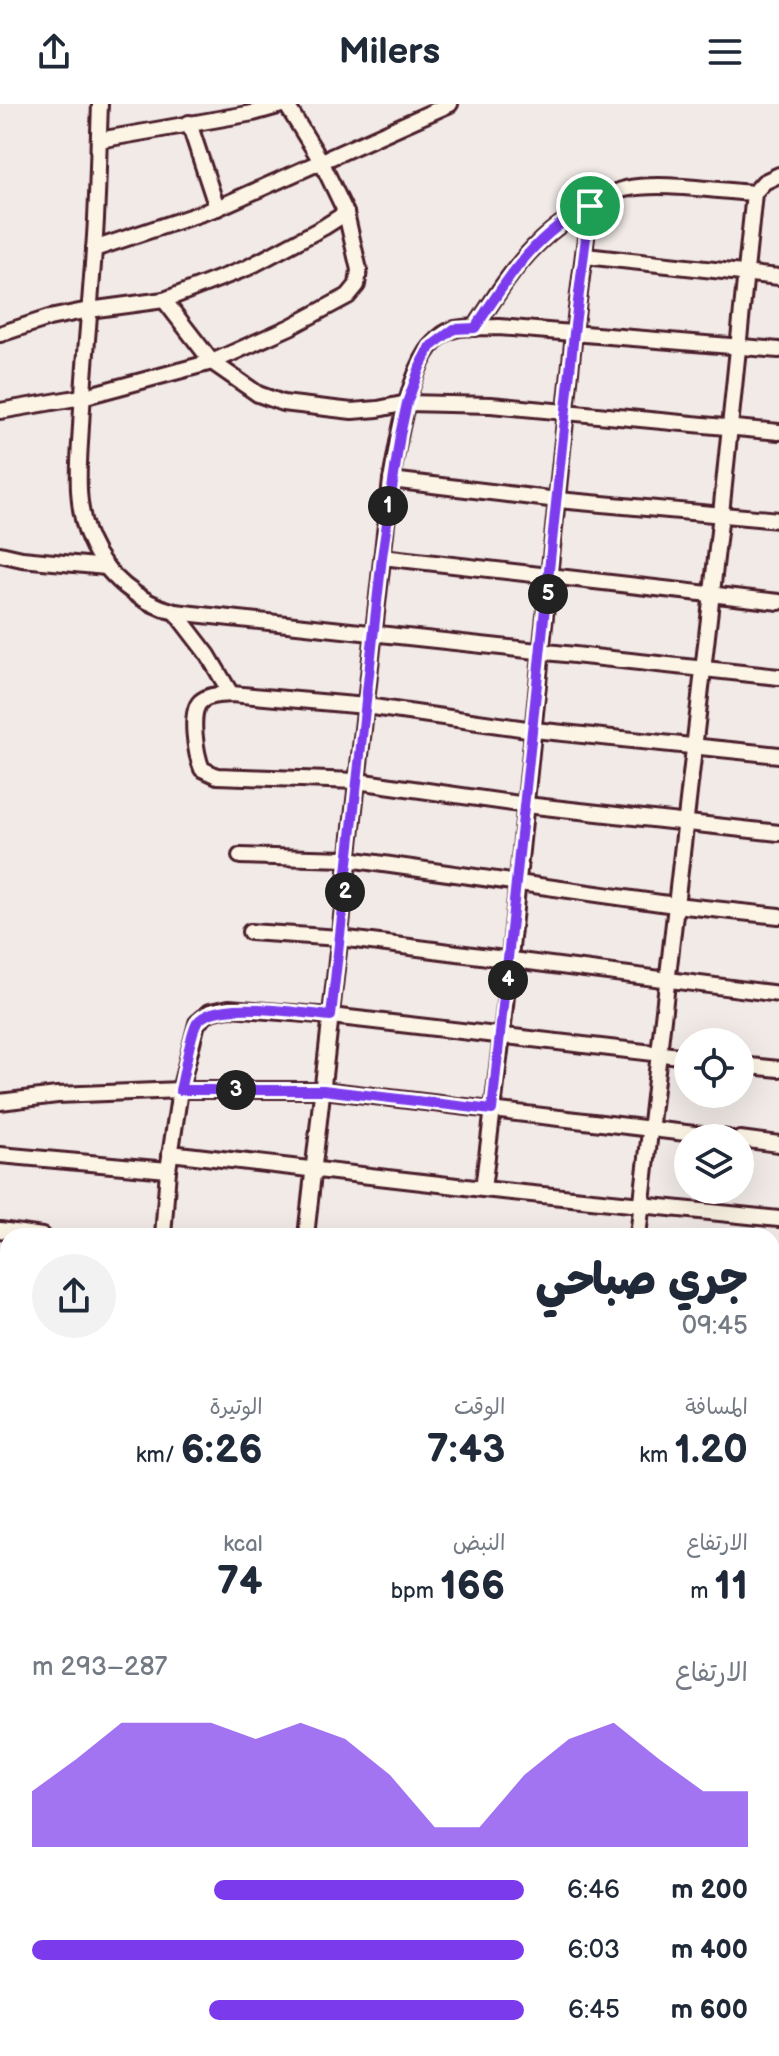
<!DOCTYPE html>
<html lang="ar">
<head>
<meta charset="utf-8">
<style>
  :root { --surface:#fff; --page:#f2f2f3; --text:#1f2937; --muted:#747a83; --accent:#7c3aed }
  body { margin:0; font-family:"Balsamiq Sans","Playpen Sans Arabic",sans-serif; background:var(--page); color:var(--text); direction:rtl; height:100vh; display:flex; flex-direction:column; font-size:30px; white-space:nowrap }
  * { box-sizing:border-box; margin:0 }
  p { font-size:26px; color:var(--muted) }
  .icon { flex:none; width:44px; height:44px; fill:none; stroke:currentColor; stroke-width:2; stroke-linecap:round; stroke-linejoin:round }
  .map { position:relative; flex:1; overflow:hidden; direction:ltr }
  .side { position:absolute; left:0px; top:1124px; width:780px; height:828px; display:flex; flex-direction:column; background:var(--surface); border-radius:24px 24px 0 0; box-shadow:0 8px 32px #0002; direction:rtl }
  .side>* { flex:none }
  .controls { position:absolute; left:674px; top:924px; display:grid; gap:16px }
  .controls a { display:grid; place-items:center; width:80px; height:80px; border-radius:50%; background:var(--surface); box-shadow:0 8px 32px #0002; font-size:40px }
  .pin { position:absolute; display:grid; place-items:center; width:68px; height:68px; color:#fff; margin:-34px; border:4px solid #fff; border-radius:50%; box-shadow:0 2px 8px #0007 }
  .km { position:absolute; width:40px; height:40px; margin:-20px; border-radius:50%; background:#222; color:#fff; font-size:22px; line-height:40px; text-align:center }
  .round { display:grid; place-items:center; flex:none; width:84px; height:84px; border-radius:42px; background:var(--page) }
  .summary { display:flex; align-items:center; justify-content:space-between; height:136px; padding:0 32px }
  h1 { font-size:44px; font-weight:800; line-height:60px }
  .figures { display:grid; grid-template-columns:repeat(3,1fr); gap:12px; height:136px; padding:8px 32px }
  .figures div { display:grid; align-content:center }
  .figures b { font-size:40px; font-weight:800 }
  .figures small { font-size:22px; font-weight:400 }
  .figures p { font-size:22px }
  .chart { height:224px; padding:16px 32px }
  .chart p { display:flex; justify-content:space-between }
  .chart svg { width:100%; height:144px; margin-top:8px; fill:var(--accent); opacity:.7 }
  ul { padding:0 32px; list-style:none; font-size:26px }
  li { display:grid; grid-template-columns:128px 96px 1fr; align-items:center; height:60px }
  li i { height:20px; border-radius:10px; background:var(--accent) }
  header { display:flex; justify-content:space-between; align-items:center; height:104px; padding:0 32px; background:var(--surface); font-size:36px; font-weight:800 }
  .map>svg:first-child { display:block }
  .lines { fill:none; stroke-linecap:round; stroke-linejoin:round }
  .street-casing { stroke:#4a1f2b; stroke-width:20 }
  .secondary-casing { stroke:#4a1f2b; stroke-width:24 }
  .street { stroke:#fcf5e5; stroke-width:14 }
  .secondary { stroke:#fcf5e5; stroke-width:18 }
  .route-casing { stroke:#fff; stroke-width:16 }
  .route { stroke:#7c3aed; stroke-width:10 }
</style>
</head>
<body>
<header><svg class="icon" aria-label="menu" viewBox="0 0 24 24"><path d="M4 6h16M4 12h16M4 18h16"/></svg>Milers<svg class="icon" aria-label="share" viewBox="0 0 24 24"><path d="M12 15V3M7 8l5-5 5 5M5 13v7h14v-7"/></svg></header>
<div class="map">
<svg width="779" height="1952" viewBox="0 0 779 1952">
  <rect width="100%" height="100%" fill="#f1eae7"/>
  <filter id="ink" filterUnits="userSpaceOnUse"><feTurbulence type="fractalNoise" baseFrequency=".0125" numOctaves="2"/><feDisplacementMap in="SourceGraphic" scale="16" xChannelSelector="R" yChannelSelector="G"/><feConvolveMatrix kernelMatrix="1 2 1 2 8 2 1 2 1" color-interpolation-filters="sRGB"/></filter>
  <g filter="url(#ink)">
    <g class="lines">
      <g class="street-casing">
        <g id="street">
          <path d="M 100,0 C 98,49 98,97 94,146 C 90,205 84,263 81,322 C 79,359 74,401 90,436 C 105,471 139,499 175,508 L 779,573"/>
          <path d="M 189,19 L 217,104"/>
          <path d="M 99,36 L 253,9 L 285,0"/>
          <path d="M 94,145 L 217,104 L 450,0"/>
          <path d="M 585,152 L 779,173"/>
          <path d="M 164,196 L 212,258 L 258,290 L 283,299 L 352,307 L 378,305 L 407,299 L 491,301 L 779,328"/>
          <path d="M 475,224 C 511,168 535,129 597,98 C 605,94 615,87 625,85 C 660,77 716,87 754,89"/>
          <path d="M 0,230 L 49,214 L 89,206 L 164,196 L 247,164 L 324,123 L 346,109 L 321,57 L 286,0"/>
          <path d="M 0,307 L 82,293 L 212,258 L 290,223 L 348,192 L 357,181 L 359,166 L 346,109"/>
          <path d="M 391,376 L 558,396 L 779,416"/>
          <path d="M 0,450 L 22,455 L 106,463"/>
          <path d="M 382,453 L 779,498"/>
          <path d="M 175,508 L 208,551 L 231,590"/>
          <path d="M 779,651 L 534,626 L 366,602 L 231,590 C 220,591 209,590 200,598 C 189,609 196,651 202,665 L 217,672 L 357,677 L 526,701 L 779,729"/>
          <path d="M 240,752 L 348,755 L 675,801 L 779,812"/>
          <path d="M 250,828 L 340,834 L 779,890"/>
          <path d="M 740,961 L 779,965"/>
          <path d="M 0,998 L 57,991 L 180,986 L 323,986 L 728,1034"/>
          <path d="M 740,1035 L 779,1040"/>
          <path d="M 170,1049 L 483,1085 L 779,1115"/>
          <path d="M 0,1051 L 168,1066"/>
          <path d="M 483,1085 L 502,931 L 574,229 L 590,102"/>
          <path d="M 0,1126 L 42,1132"/>
          <path d="M 163,1132 L 168,1066 L 180,986 L 197,919 L 210,908 L 229,904 L 331,912 L 688,953"/>
          <path d="M 306,1132 L 391,376 C 399,338 410,236 455,225 C 468,222 485,224 499,223 L 779,246"/>
          <path d="M 638,1132 L 721,410 L 754,89 L 764,78 L 779,71"/>
          <path d="M 772,1197 L 779,1198"/>
          <path d="M 0,1205 L 8,1206"/>
          <path d="M 772,1275 L 779,1276"/>
          <path d="M 0,1279 L 8,1280"/>
          <path d="M 0,1363 L 8,1364"/>
          <path d="M 772,1401 L 779,1357"/>
          <path d="M 0,1442 L 8,1443"/>
          <path d="M 0,1518 L 8,1519"/>
          <path d="M 772,1527 L 779,1528"/>
          <path d="M 0,1595 L 8,1596"/>
          <path d="M 772,1606 L 779,1607"/>
          <path d="M 772,1691 L 779,1692"/>
          <path d="M 772,1781 L 779,1782"/>
          <path d="M 0,1785 L 8,1696"/>
          <path d="M 0,1855 L 8,1856"/>
          <path d="M 772,1905 L 779,1900"/>
          <path d="M 204,1952 L 207,1944"/>
          <path d="M 731,1952 L 736,1944"/>
        </g>
      </g>
      <g class="secondary-casing">
        <g id="secondary">
          <path d="M 0,1682 L 8,1683"/>
          <path d="M 772,1868 L 779,1870"/>
        </g>
      </g>
      <use href="#street" class="street"/>
      <use href="#secondary" class="secondary"/>
    </g>
  </g>
  <g class="lines" filter="url(#ink)">
    <g class="route-casing">
      <path id="route" d="M 590,102 L 574,229 L 492,1006 L 323,986 L 180,986 C 184,972 190,930 197,919 C 214,893 303,910 331,912 L 382,453 L 400,331 L 407,299 L 420,263 L 430,243 L 454,225 L 475,224 C 508,174 534,130 590,102 Z"/>
    </g>
    <use href="#route" class="route"/>
  </g>
</svg>
<div class="controls">
<a><svg class="icon" aria-label="locate" viewBox="0 0 24 24"><circle cx="12" cy="12" r="6"/><path d="M12 2v4M12 18v4M2 12h4M18 12h4"/></svg></a>
<a><svg class="icon" aria-label="layers" viewBox="0 0 24 24"><path d="M12 4l9 5-9 5-9-5zM3 14l9 5 9-5"/></svg></a>
</div>
<div class="pin" style="left:590px;top:102px;background:#1e9e55"><svg class="icon" aria-label="arrive" viewBox="0 0 24 24"><path d="M6 21V4h12l-3 4 3 4H6"/></svg></div>
<b class="km" style="left:388px;top:402px">1</b>
<b class="km" style="left:345px;top:788px">2</b>
<b class="km" style="left:236px;top:986px">3</b>
<b class="km" style="left:508px;top:876px">4</b>
<b class="km" style="left:548px;top:490px">5</b>
<section class="side">
<div class="summary"><div><h1>جري صباحي</h1><p>09:45</p></div><a class="round"><svg class="icon" aria-label="share" viewBox="0 0 24 24"><path d="M12 15V3M7 8l5-5 5 5M5 13v7h14v-7"/></svg></a></div>
<div class="figures">
<div><p>المسافة</p><b>1.20<small> km</small></b></div>
<div><p>الوقت</p><b>7:43</b></div>
<div><p>الوتيرة</p><b>6:26<small> /km</small></b></div>
</div>
<div class="figures">
<div><p>الارتفاع</p><b>11<small> m</small></b></div>
<div><p>النبض</p><b>166<small> bpm</small></b></div>
<div><p>kcal</p><b>74</b></div>
</div>
<div class="chart"><p><span>الارتفاع</span>287–293 m</p>
<svg viewBox="0 0 160 44" preserveAspectRatio="none"><path d="M0 44V27L10 17L20 6L30 6L40 6L50 11L60 6L70 11L80 22L90 38L100 38L110 22L120 11L130 6L140 17L150 27L160 27V44z"/></svg>
</div>
<ul>
<li><b>200 m</b>6:46<i style="width:63%"></i></li>
<li><b>400 m</b>6:03<i style="width:100%"></i></li>
<li><b>600 m</b>6:45<i style="width:64%"></i></li>
</ul>
</section>
</div>
</body>
</html>
